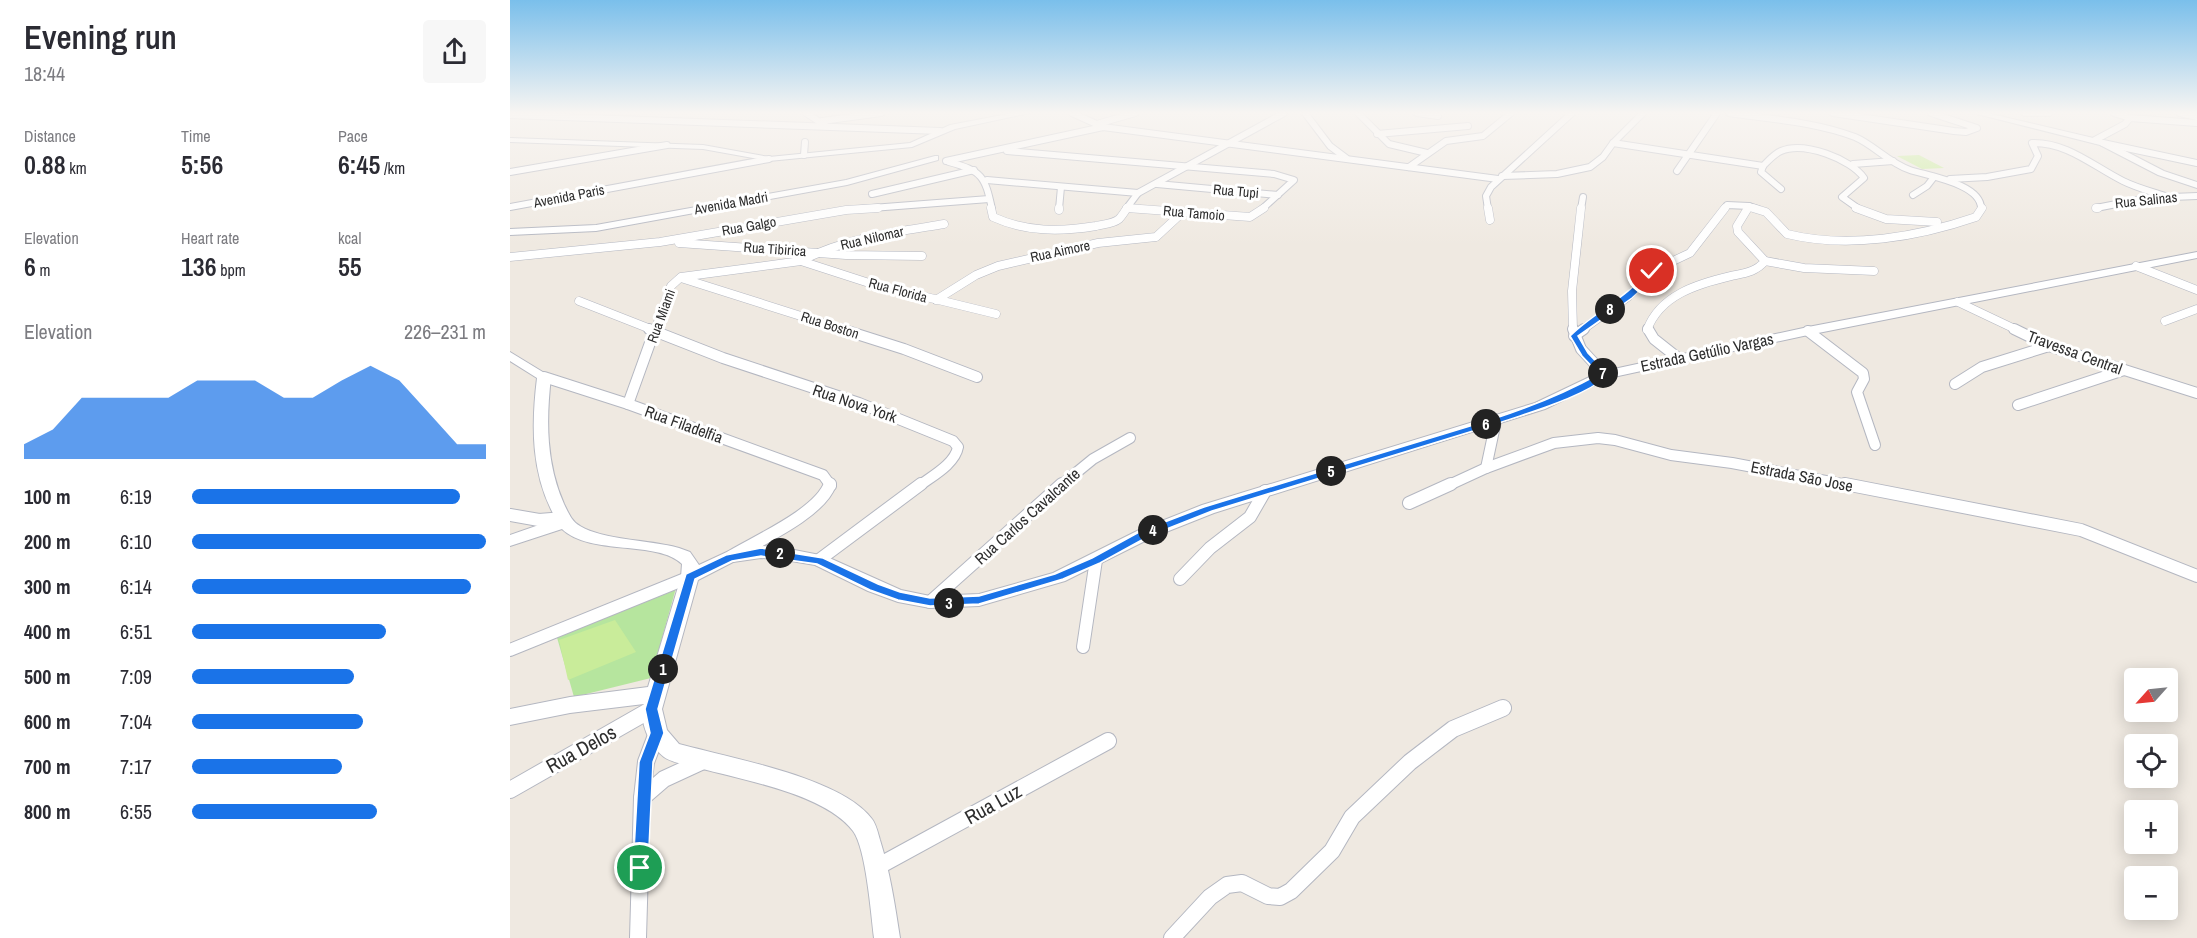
<!DOCTYPE html>
<html lang="en">
<head>
<meta charset="utf-8">
<style>
  :root { --surface:#fff; --page:#f7f7f7; --text:#2b2b33; --muted:#7c7c81; --accent:#1a73e8 }
  body { margin:0; font-family:"Archivo Narrow",sans-serif; background:var(--page); color:var(--text); height:100vh; display:flex; flex-direction:column; font-size:22px; white-space:nowrap }
  * { box-sizing:border-box; margin:0 }
  p { font-size:20px; color:var(--muted) }
  .icon { flex:none; width:33px; height:33px; fill:none; stroke:currentColor; stroke-width:2; stroke-linecap:round; stroke-linejoin:round }
  .map { position:relative; flex:1; overflow:hidden }
  .side { display:flex; flex-direction:column; background:var(--surface); width:510px }
  .side>* { flex:none }
  .needle { width:39px; rotate:243deg }
  .buttons { position:absolute; left:1614px; top:668px; display:grid; gap:12px }
  .buttons a { display:grid; place-items:center; width:54px; height:54px; border-radius:6px; background:var(--surface); box-shadow:0 3px 15px #0003; font-size:30px }
  .pin { position:absolute; display:grid; place-items:center; width:51px; height:51px; color:#fff; margin:-26px; border:3px solid #fff; border-radius:50%; box-shadow:0 2px 6px #0007 }
  .km { position:absolute; width:30px; height:30px; margin:-15px; border-radius:50%; background:#222; color:#fff; font-size:16px; line-height:30px; text-align:center }
  .round { display:grid; place-items:center; flex:none; width:63px; height:63px; border-radius:6px; background:var(--page) }
  .summary { display:flex; align-items:center; justify-content:space-between; height:102px; padding:0 24px }
  h1 { font-size:33px; font-weight:600; line-height:45px }
  .metrics { display:grid; grid-template-columns:repeat(3,1fr); gap:9px; height:102px; padding:6px 24px }
  .metrics div { display:grid; align-content:center }
  .metrics b { font-size:26px; font-weight:600 }
  .metrics small { font-size:16px; font-weight:400 }
  .metrics p { font-size:16px }
  .chart { height:168px; padding:12px 24px }
  .chart p { display:flex; justify-content:space-between }
  .chart svg { width:100%; height:108px; margin-top:6px; fill:var(--accent); opacity:.7 }
  ul { padding:0 24px; list-style:none; font-size:20px }
  li { display:grid; grid-template-columns:96px 72px 1fr; align-items:center; height:45px }
  li i { height:15px; border-radius:8px; background:var(--accent) }
  main { display:flex; flex:1; min-height:0 }
  .map>svg:first-child { display:block }
  .green { fill:#b6e59e }
  .pitch { fill:#c9ec9a }
  .lines { fill:none; stroke-linecap:round; stroke-linejoin:round }
  .street-far4-casing { stroke:#b4b7c1; stroke-width:8 }
  .street-far3-casing { stroke:#b4b7c1; stroke-width:9 }
  .street-far2-casing { stroke:#b4b7c1; stroke-width:12 }
  .street-far1-casing { stroke:#b4b7c1; stroke-width:14 }
  .street-casing { stroke:#b4b7c1; stroke-width:18 }
  .secondary-casing { stroke:#b4b7c1; stroke-width:2 }
  .street-far4 { stroke:#fff; stroke-width:6 }
  .street-far3 { stroke:#fff; stroke-width:8 }
  .street-far2 { stroke:#fff; stroke-width:10 }
  .street-far1 { stroke:#fff; stroke-width:12 }
  .street { stroke:#fff; stroke-width:16 }
  .secondary { fill:#fff; fill-rule:evenodd }
  .route { fill:#1a73e8; stroke:#fff; stroke-width:1.5 }
  .labels { text-anchor:middle; stroke-width:6; stroke-linejoin:round; paint-order:stroke }
  .far-street-label { font-size:14px; fill:#2e2e2e; stroke:#fff }
  .street-label { font-size:16px; fill:#2e2e2e; stroke:#fff }
  .near-street-label { font-size:20px; fill:#2e2e2e; stroke:#fff }
</style>
</head>
<body>
<main>
<section class="side">
<div class="summary"><div><h1>Evening run</h1><p>18:44</p></div><a class="round"><svg class="icon" aria-label="share" viewBox="0 0 24 24"><path d="M12 15V3M7 8l5-5 5 5M5 13v7h14v-7"/></svg></a></div>
<div class="metrics">
<div><p>Distance</p><b>0.88<small> km</small></b></div>
<div><p>Time</p><b>5:56</b></div>
<div><p>Pace</p><b>6:45<small> /km</small></b></div>
</div>
<div class="metrics">
<div><p>Elevation</p><b>6<small> m</small></b></div>
<div><p>Heart rate</p><b>136<small> bpm</small></b></div>
<div><p>kcal</p><b>55</b></div>
</div>
<div class="chart"><p><span>Elevation</span>226–231 m</p>
<svg viewBox="0 0 160 44" preserveAspectRatio="none"><path d="M0 44V38L10 32L20 19L30 19L40 19L50 19L60 12L70 12L80 12L90 19L100 19L110 12L120 6L130 12L140 25L150 38L160 38V44z"/></svg>
</div>
<ul>
<li><b>100 m</b>6:19<i style="width:91%"></i></li>
<li><b>200 m</b>6:10<i style="width:100%"></i></li>
<li><b>300 m</b>6:14<i style="width:95%"></i></li>
<li><b>400 m</b>6:51<i style="width:66%"></i></li>
<li><b>500 m</b>7:09<i style="width:55%"></i></li>
<li><b>600 m</b>7:04<i style="width:58%"></i></li>
<li><b>700 m</b>7:17<i style="width:51%"></i></li>
<li><b>800 m</b>6:55<i style="width:63%"></i></li>
</ul>
</section>
<div class="map">
<svg width="1687" height="938" viewBox="0 0 1687 938">
  <rect width="100%" height="100%" fill="#efe9e1"/>
  <path class="green" d="M 166,588 L 141,678 L 64,697 L 46,634 Z"/>
  <g class="pitch">
    <path d="M 1409,155 L 1434,168 L 1412,169 L 1387,156 Z"/>
    <path d="M 105,620 L 126,652 L 58,680 L 49,640 Z"/>
  </g>
  <g class="lines">
    <g class="street-far4-casing">
      <g id="street-far4">
        <path d="M 296,113 L 316,126"/>
        <path d="M 562,113 L 593,127"/>
        <path d="M 795,113 L 820,146 L 836,158"/>
        <path d="M 848,113 L 879,144 L 917,153"/>
        <path d="M 907,113 L 928,116"/>
        <path d="M 1219,113 C 1261,119 1305,122 1345,137 C 1364,145 1379,163 1400,170 C 1418,176 1472,184 1471,209"/>
        <path d="M 1323,113 L 1444,131 L 1456,132 L 1467,128 L 1421,113"/>
        <path d="M 1515,113 L 1539,113"/>
        <path d="M 1604,113 L 1620,118 L 1687,123"/>
        <path d="M 1670,113 L 1687,117"/>
        <path d="M 0,115 L 430,131"/>
        <path d="M 312,121 L 371,113"/>
        <path d="M 587,124 L 625,113"/>
        <path d="M 867,134 L 958,126"/>
        <path d="M 1585,140 L 1615,124 L 1620,118"/>
        <path d="M 1103,143 L 1253,166"/>
        <path d="M 1593,143 L 1687,163"/>
        <path d="M 497,151 L 764,174 L 784,180 L 752,209"/>
        <path d="M 294,155 L 295,142"/>
        <path d="M 436,161 L 593,127 L 988,179"/>
        <path d="M 439,162 C 472,171 475,176 482,209"/>
        <path d="M 1343,164 L 1383,161"/>
        <path d="M 1253,166 C 1259,160 1264,154 1271,151 C 1294,141 1341,159 1354,178 L 1332,197 L 1349,209"/>
        <path d="M 1253,166 L 1251,172 L 1271,189"/>
        <path d="M 899,167 L 936,141 L 973,136 L 1001,113"/>
        <path d="M 1167,171 L 1207,113"/>
        <path d="M 0,172 L 157,145"/>
        <path d="M 992,176 L 1047,174 L 1080,167 L 1093,157 L 1103,143 L 1133,113"/>
        <path d="M 1440,179 L 1477,177 L 1521,169 L 1528,156 L 1522,143 C 1557,142 1583,166 1613,181 C 1627,188 1643,192 1658,197"/>
        <path d="M 477,180 L 628,193"/>
        <path d="M 647,184 L 768,195"/>
        <path d="M 362,194 L 464,170"/>
        <path d="M 1403,195 L 1417,186 L 1424,177"/>
        <path d="M 0,207 L 259,159"/>
        <path d="M 617,208 L 631,209"/>
        <path d="M 1586,208 L 1637,198 L 1687,196"/>
        <path d="M 349,209 L 479,199"/>
        <path d="M 549,209 L 551,187"/>
        <path d="M 616,209 L 628,193 L 774,113"/>
        <path d="M 978,209 L 976,196 L 981,187 L 1062,113"/>
        <path d="M 1071,209 L 1073,197"/>
        <path d="M 1214,209 L 1217,205 L 1239,206"/>
        <path d="M 1237,209 L 1239,206 L 1248,209"/>
      </g>
    </g>
    <g class="street-far3-casing">
      <g id="street-far3">
        <path d="M 481,208 L 483,217 C 516,232 550,232 586,226 C 594,224 603,224 609,219 C 612,216 615,211 617,208"/>
        <path d="M 549,208 L 549,210"/>
        <path d="M 617,208 L 740,217 L 754,208"/>
        <path d="M 978,208 L 980,220"/>
        <path d="M 1243,208 L 1256,212 L 1277,234 C 1338,249 1408,237 1466,217 L 1472,208"/>
        <path d="M 1346,208 L 1376,219 L 1427,222"/>
        <path d="M 1586,208 L 1588,208"/>
        <path d="M 169,243 L 336,255 L 412,256"/>
        <path d="M 0,257 L 150,242 L 336,210 L 368,208"/>
        <path d="M 291,261 L 359,283 L 486,314"/>
        <path d="M 1255,261 L 1294,268 L 1364,271"/>
        <path d="M 1626,266 L 1687,290"/>
        <path d="M 171,278 L 335,330"/>
        <path d="M 426,300 L 466,275 L 488,266 L 588,243 L 646,237 L 673,212"/>
        <path d="M 69,301 L 143,330"/>
        <path d="M 1448,302 L 1507,330"/>
        <path d="M 1655,321 L 1687,309"/>
        <path d="M 145,330 L 161,286 L 171,277 L 291,261 C 335,238 386,232 434,224"/>
        <path d="M 1063,330 L 1062,291 L 1071,208"/>
        <path d="M 1072,330 L 1119,296 L 1142,271 L 1180,253 L 1215,208"/>
        <path d="M 1137,330 C 1150,295 1187,284 1221,276 C 1235,273 1246,272 1255,261 L 1228,232 L 1227,226 L 1238,208"/>
      </g>
    </g>
    <g class="street-far2-casing">
      <g id="street-far2">
        <path d="M 139,329 L 213,358 L 349,403 L 443,441 L 448,447 C 445,464 422,476 409,486"/>
        <path d="M 331,329 L 394,349 L 467,377"/>
        <path d="M 1063,329 L 1071,349 L 1095,375"/>
        <path d="M 1138,329 L 1144,339 L 1168,358"/>
        <path d="M 1504,329 L 1539,346 L 1687,393"/>
        <path d="M 1298,331 L 1353,373 L 1354,379 L 1347,392 L 1365,445"/>
        <path d="M 1064,336 L 1074,329"/>
        <path d="M 34,377 L 118,404 L 313,475 L 321,486"/>
        <path d="M 1445,384 L 1472,367 L 1539,346"/>
        <path d="M 118,404 L 145,329"/>
        <path d="M 1508,405 L 1614,370"/>
        <path d="M 976,468 L 986,421"/>
        <path d="M 550,486 L 583,459 L 620,438"/>
        <path d="M 937,486 L 976,468 L 1044,443 L 1088,438 L 1105,440 L 1161,455 L 1222,463 L 1342,486"/>
      </g>
    </g>
    <g class="street-far1-casing">
      <g id="street-far1">
        <path d="M 1335,484 L 1571,530 L 1687,576"/>
        <path d="M 899,503 L 941,484"/>
        <path d="M 0,515 L 29,520 L 54,518"/>
        <path d="M 222,556 C 249,540 310,513 320,484"/>
        <path d="M 309,560 L 411,484"/>
        <path d="M 670,579 L 700,548 L 740,517 L 755,491"/>
        <path d="M 420,602 L 552,484"/>
        <path d="M 573,647 L 586,560"/>
        <path d="M 0,650 L 180,577"/>
      </g>
    </g>
    <g class="street-casing">
      <g id="street">
        <path d="M 0,790 L 142,709"/>
        <path d="M 132,798 L 154,779 L 193,761"/>
        <path d="M 367,867 L 598,741"/>
        <path d="M 128,938 L 132,798 L 136,762 L 147,733"/>
        <path d="M 662,938 L 700,897 L 717,885 L 732,883 L 758,896 L 770,897 L 781,891 L 822,851 L 842,817 L 900,762 L 943,729 L 993,708"/>
      </g>
    </g>
    <g class="secondary-casing">
      <g id="secondary">
        <path d="M 503,113 L 520,113 L 445,129 L 402,147 L 259,161 L 193,149 L 0,142 L 0,138 L 193,145 L 259,157 L 400,143 L 440,125 Z"/>
        <path d="M 1463,113 L 1477,113 L 1596,141 L 1654,171 L 1687,182 L 1687,188 L 1648,175 L 1590,145 Z"/>
        <path d="M 425,156 L 428,156 L 428,160 L 337,185 L 86,231 L 0,235 L 0,229 L 86,225 L 336,180 Z"/>
        <path d="M 1687,252 L 1687,258 L 1298,335 L 1099,378 L 1035,409 L 704,513 L 641,538 L 555,581 L 469,606 L 420,608 L 388,602 L 358,591 L 305,565 L 269,559 L 251,558 L 223,562 L 188,580 L 152,709 L 157,730 L 169,744 C 219,758 331,777 362,819 C 366,824 368,833 370,840 C 380,872 385,905 390,938 L 364,938 C 361,914 356,848 343,831 C 315,794 233,780 189,768 C 179,765 162,763 154,757 C 140,746 128,721 134,704 L 60,713 L 0,725 L 0,709 L 60,697 L 138,687 L 171,577 L 172,564 C 148,540 80,556 52,529 L 0,546 L 0,535 L 46,519 C 21,475 21,427 27,378 L 0,361 L 0,352 L 41,377 C 36,421 36,463 54,504 C 58,512 62,522 70,526 C 93,540 141,540 169,548 L 180,552 L 189,565 L 219,551 L 251,546 L 269,547 L 315,556 L 391,590 L 420,596 L 469,594 L 543,573 L 629,530 L 692,505 L 1025,403 L 1090,372 L 1298,327 Z"/>
      </g>
    </g>
    <use href="#street-far4" class="street-far4"/>
    <use href="#street-far3" class="street-far3"/>
    <use href="#street-far2" class="street-far2"/>
    <use href="#street-far1" class="street-far1"/>
    <use href="#street" class="street"/>
    <use href="#secondary" class="secondary"/>
  </g>
  <linearGradient id="sky" x2="0" y2="1"><stop stop-color="#7abfeb"/><stop offset="0.46" stop-color="#f8f5f2"/><stop offset="1" stop-color="#f8f5f2" stop-opacity="0"/></linearGradient>
  <rect width="1687" height="245" fill="url(#sky)"/>
  <path class="route" d="M 1139,269 L 1145,271 L 1134,287 L 1122,298 L 1068,336 L 1078,353 L 1099,375 C 1072,398 1023,411 989,423 L 702,511 L 639,536 L 590,563 L 553,579 L 469,604 L 420,606 L 388,600 L 360,590 L 307,564 L 251,556 L 222,561 L 185,579 L 148,709 L 154,733 L 143,762 L 138,868 L 136,873 L 130,875 L 125,873 L 123,868 L 129,762 L 140,733 L 135,709 L 176,574 L 216,555 L 251,548 L 313,558 L 368,584 L 390,592 L 420,598 L 469,596 L 545,574 L 582,558 L 631,531 L 694,507 L 983,419 C 1020,407 1055,393 1089,374 L 1072,356 L 1060,336 C 1085,311 1118,298 1139,269 Z"/>
  <g class="labels">
    <g class="far-street-label">
      <text transform="translate(726 191) rotate(5)" y="5">Rua Tupi</text>
      <text transform="translate(59 196) rotate(-11)" y="5">Avenida Paris</text>
      <text transform="translate(1636 200) rotate(-6)" y="5">Rua Salinas</text>
      <text transform="translate(221 203) rotate(-10)" y="5">Avenida Madri</text>
      <text transform="translate(684 213) rotate(5)" y="5">Rua Tamoio</text>
      <text transform="translate(239 226) rotate(-10)" y="5">Rua Galgo</text>
      <text transform="translate(362 238) rotate(-13)" y="5">Rua Nilomar</text>
      <text transform="translate(265 249) rotate(4)" y="5">Rua Tibirica</text>
      <text transform="translate(550 251) rotate(-12)" y="5">Rua Aimore</text>
      <text transform="translate(388 290) rotate(15)" y="5">Rua Florida</text>
      <text transform="translate(151 316) rotate(-70)" y="5">Rua Miami</text>
      <text transform="translate(320 325) rotate(18)" y="5">Rua Boston</text>
    </g>
    <g class="street-label">
      <text transform="translate(1197 352) rotate(-12)" y="6">Estrada Getúlio Vargas</text>
      <text transform="translate(1565 352) rotate(20)" y="6">Travessa Central</text>
      <text transform="translate(345 403) rotate(19)" y="6">Rua Nova York</text>
      <text transform="translate(174 424) rotate(20)" y="6">Rua Filadelfia</text>
      <text transform="translate(1292 476) rotate(11)" y="6">Estrada Sāo Jose</text>
      <text transform="translate(517 516) rotate(-42)" y="6">Rua Carlos Cavalcante</text>
    </g>
    <g class="near-street-label">
      <text transform="translate(71 749) rotate(-29)" y="7">Rua Delos</text>
      <text transform="translate(483 804) rotate(-29)" y="7">Rua Luz</text>
    </g>
  </g>
</svg>
<div class="buttons">
<a><svg class="needle" viewBox="-14 -14 28 28"><path d="M0-13l5 13h-10z" fill="#e53935"/><path d="M0 13l5-13h-10z" fill="#7c7c81"/></svg></a>
<a><svg class="icon" aria-label="locate" viewBox="0 0 24 24"><circle cx="12" cy="12" r="6"/><path d="M12 2v4M12 18v4M2 12h4M18 12h4"/></svg></a>
<a>+</a>
<a>−</a>
</div>
<div class="pin" style="left:130px;top:868px;background:#1e9e55"><svg class="icon" aria-label="arrive" viewBox="0 0 24 24"><path d="M6 21V4h12l-3 4 3 4H6"/></svg></div>
<div class="pin" style="left:1142px;top:271px;background:#d93025"><svg class="icon" aria-label="check" viewBox="0 0 24 24"><path d="M5 12l5 5 9-10"/></svg></div>
<b class="km" style="left:153px;top:669px">1</b>
<b class="km" style="left:270px;top:553px">2</b>
<b class="km" style="left:439px;top:603px">3</b>
<b class="km" style="left:643px;top:530px">4</b>
<b class="km" style="left:821px;top:471px">5</b>
<b class="km" style="left:976px;top:424px">6</b>
<b class="km" style="left:1093px;top:373px">7</b>
<b class="km" style="left:1100px;top:309px">8</b>
</div>
</main>
</body>
</html>
